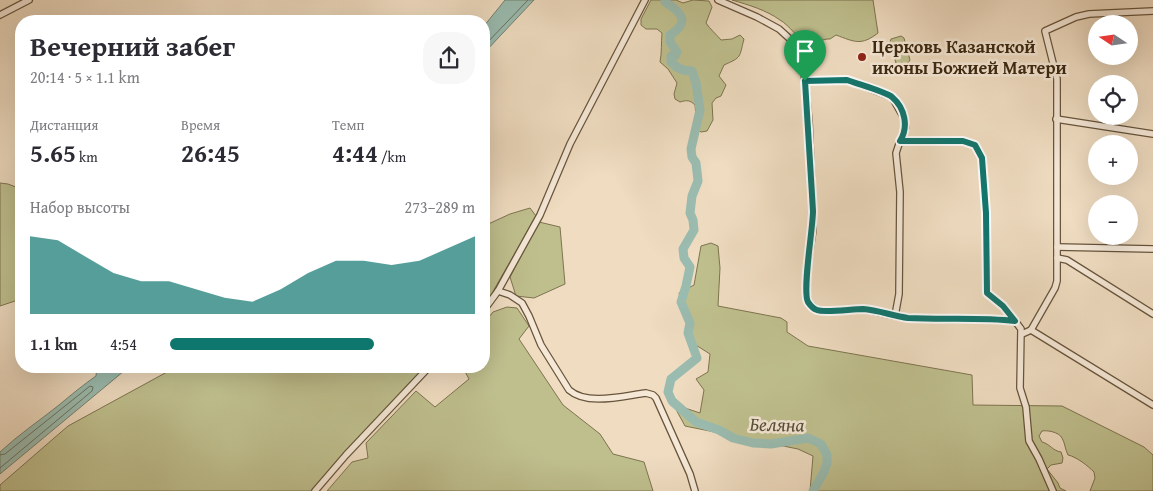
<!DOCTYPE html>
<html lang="ru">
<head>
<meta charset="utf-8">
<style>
  :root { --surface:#fff; --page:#f7f7f7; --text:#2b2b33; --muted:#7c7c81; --accent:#0f766e }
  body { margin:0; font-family:"Gentium Book Plus",serif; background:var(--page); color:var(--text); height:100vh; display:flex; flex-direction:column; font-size:19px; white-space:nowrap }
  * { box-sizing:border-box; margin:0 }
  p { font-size:16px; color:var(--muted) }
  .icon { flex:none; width:28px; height:28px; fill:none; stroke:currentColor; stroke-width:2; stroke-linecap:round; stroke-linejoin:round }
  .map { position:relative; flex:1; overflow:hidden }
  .drawer { position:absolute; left:15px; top:15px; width:475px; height:358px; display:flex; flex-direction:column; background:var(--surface); border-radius:20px; box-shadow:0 5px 20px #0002 }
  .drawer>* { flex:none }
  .needle { width:32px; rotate:283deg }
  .fabs { position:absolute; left:1088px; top:15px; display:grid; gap:10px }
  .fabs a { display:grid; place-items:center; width:50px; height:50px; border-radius:50%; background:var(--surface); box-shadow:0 5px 20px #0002; font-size:25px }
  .pin { position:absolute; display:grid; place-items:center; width:42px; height:42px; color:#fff; margin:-51px -21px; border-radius:50% 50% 50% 0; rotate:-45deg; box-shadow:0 0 5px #0007 }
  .pin .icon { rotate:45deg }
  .round { display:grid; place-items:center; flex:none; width:52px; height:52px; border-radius:20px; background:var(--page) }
  .overview { display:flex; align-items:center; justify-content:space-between; height:85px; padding:0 15px }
  h1 { font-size:28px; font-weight:600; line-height:38px }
  .stats { display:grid; grid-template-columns:repeat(3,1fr); gap:8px; height:85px; padding:5px 15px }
  .stats div { display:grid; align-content:center }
  .stats b { font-size:25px; font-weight:600 }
  .stats small { font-size:14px; font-weight:400 }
  .stats p { font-size:14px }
  .chart { height:140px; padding:10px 15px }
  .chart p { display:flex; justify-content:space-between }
  .chart svg { width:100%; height:90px; margin-top:5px; fill:var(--accent); opacity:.7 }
  ul { padding:0 15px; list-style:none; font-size:16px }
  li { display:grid; grid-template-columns:80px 60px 1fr; align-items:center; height:38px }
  li i { height:12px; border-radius:6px; background:var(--accent) }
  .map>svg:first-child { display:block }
  .green { fill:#bfbf8e; stroke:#7d744f }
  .water { fill:#9abcb0; stroke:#748170 }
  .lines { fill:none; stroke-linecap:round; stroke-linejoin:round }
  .shore { stroke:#6a7260; stroke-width:1 }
  .river { stroke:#9abcb0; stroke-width:9 }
  .street-casing { stroke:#68553c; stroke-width:8 }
  .street { stroke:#f5e8d7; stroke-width:5.5 }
  .route-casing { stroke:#fff; stroke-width:10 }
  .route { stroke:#0f766e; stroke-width:6 }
  .poi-dot { fill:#8f2418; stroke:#f5e8d7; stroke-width:2 }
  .labels { text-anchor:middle; stroke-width:5; stroke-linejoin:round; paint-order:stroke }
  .poi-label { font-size:18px; font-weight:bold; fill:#3b2810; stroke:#f5e8d7; text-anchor:start }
  .water-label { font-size:19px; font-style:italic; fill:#534d38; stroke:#f5e8d7 }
</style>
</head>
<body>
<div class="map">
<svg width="1153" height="491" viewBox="0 0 1153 491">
  <rect width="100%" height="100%" fill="#efdcc1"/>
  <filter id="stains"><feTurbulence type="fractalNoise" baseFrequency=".004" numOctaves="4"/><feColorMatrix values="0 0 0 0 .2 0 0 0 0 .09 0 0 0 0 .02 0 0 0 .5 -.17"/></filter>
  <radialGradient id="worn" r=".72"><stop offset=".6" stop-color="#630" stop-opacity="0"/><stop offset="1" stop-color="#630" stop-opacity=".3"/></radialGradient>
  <g class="green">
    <path d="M 651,0 L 676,0 L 683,3 L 693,0 L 709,1 L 712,7 L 706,23 C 710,29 716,34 721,40 L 732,39 L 740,35 L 744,39 C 739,58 742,57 724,65 L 719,76 L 726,85 L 721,96 L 716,98 L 712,103 L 713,120 L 707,131 L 701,132 L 697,129 L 695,105 C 690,100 687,100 680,102 L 675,99 L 674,94 L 677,83 L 668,69 L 660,62 C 662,52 661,43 662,33 L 657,29 L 646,29 L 641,25 L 641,19 Z"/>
    <path d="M 732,0 L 873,0 L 878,33 C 861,46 855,42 836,35 L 830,39 C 822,38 816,46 807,43 C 799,40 789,25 780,20 C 766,10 749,5 732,0 Z"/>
    <path d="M 901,36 L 904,38 L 910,60 L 908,63 L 900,65 L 896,63 L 890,42 L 891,39 Z"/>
    <path d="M 0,183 L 8,184 L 21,189 L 21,299 L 0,306 Z"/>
    <path d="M 530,208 L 536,216 L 491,295 L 484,304 L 484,226 L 510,214 Z"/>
    <path d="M 539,222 L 560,227 L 565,284 L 534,298 L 516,296 L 510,277 Z"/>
    <path d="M 711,243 L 718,246 L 720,268 L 718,306 L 781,318 L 787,322 L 787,332 L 808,346 L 972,375 L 973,405 L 1062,406 L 1144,447 L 1153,455 L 1153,491 L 1090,491 L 1095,478 L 1094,472 C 1088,466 1077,457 1068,455 C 1065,449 1065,443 1062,438 C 1059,432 1047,430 1042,431 L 1039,436 L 1042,442 C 1050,444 1053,451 1061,452 L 1063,458 L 1062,463 L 1051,465 L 1047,469 L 1058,483 L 1060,488 L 1066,491 L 810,491 L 813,456 L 798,449 L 685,426 L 673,404 L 700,413 L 704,390 L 696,379 L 708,372 L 710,354 L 691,342 L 679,293 L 694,285 L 701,246 Z"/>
    <path d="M 507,307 L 517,308 L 529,326 L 519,339 L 563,405 L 600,434 L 613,454 L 644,462 L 653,491 L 327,491 L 352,462 L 368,458 L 366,443 L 416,391 L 435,407 L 469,379 L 462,366 L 484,366 L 484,323 L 493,312 Z"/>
    <path d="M 178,366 L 428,366 L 313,491 L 0,491 L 0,485 L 68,426 Z"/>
  </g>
  <g class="water">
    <path d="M 505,0 L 534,0 L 484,53 L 484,26 Z"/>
    <path d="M 97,366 L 130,366 L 0,474 L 0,452 C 18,435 39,421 59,405 C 71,395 83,385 96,376 Z"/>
  </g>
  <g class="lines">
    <g class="shore">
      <path d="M 484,46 L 528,0"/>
      <path d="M 0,455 L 5,454 L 90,386 L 93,387 L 92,391 L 0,468"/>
    </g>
    <path class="river" d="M 665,0 L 665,2 C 681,12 691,22 670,35 L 670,42 L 677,52 L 675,56 L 671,56 L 671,62 C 676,68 684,71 692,71 L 696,83 L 700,110 L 691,149 L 692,157 L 696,163 L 698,181 L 692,196 L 690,213 L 693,220 L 694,230 L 683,249 L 684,258 L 690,267 L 686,286 L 681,302 L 690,323 L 688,333 L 697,358 L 671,379 L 668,392 L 672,401 L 696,422 L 719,430 L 733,438 L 753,443 L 771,444 L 808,438 L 821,444 L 827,455 L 827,463 L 824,472 L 813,491"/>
    <g class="street-casing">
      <g id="street">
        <path d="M 718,0 L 757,17 L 779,29 L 790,39 L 803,61 L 809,122 L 813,211 L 813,230 L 807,269 L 807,296 L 809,303 L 817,310 L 868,310 L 895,316 L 899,294 L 900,192 L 896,153 L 900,141 L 963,141 L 975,145 L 982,158 L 986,213 L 987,293 L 1003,306 L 1015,321"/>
        <path d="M 0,15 L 29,0"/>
        <path d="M 805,81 L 847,80 L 892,97 L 904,118 L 906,127 L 900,141"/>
        <path d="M 1056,119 L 1153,134"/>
        <path d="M 1057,247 L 1153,249"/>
        <path d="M 1057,258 L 1067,260 L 1153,314"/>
        <path d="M 498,291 L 510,295 L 522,303 L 529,316 L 541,345 L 569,390 C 587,406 623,396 646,393 L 653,395 L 656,398 L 690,474 L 695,491"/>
        <path d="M 484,310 L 498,291 L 540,215 L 570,144 L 645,0"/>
        <path d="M 895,316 C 935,322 976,317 1015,321 L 1021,329 L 1020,388 L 1026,407 L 1029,441 L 1039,459 L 1053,491"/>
        <path d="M 1031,330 L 1153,405"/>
        <path d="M 1022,334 L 1031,330 L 1055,288 L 1057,281 L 1057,79 L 1045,31 L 1076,17 L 1089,14 L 1153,11"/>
        <path d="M 315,491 L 346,455 L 430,366"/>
      </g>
    </g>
    <use href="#street" class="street"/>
  </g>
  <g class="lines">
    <g class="route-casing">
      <path id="route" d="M 847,80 C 857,84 884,91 892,97 C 905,108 909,127 900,141 L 963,141 L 975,145 L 982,158 L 986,213 L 987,293 L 1003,306 L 1015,321 C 980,317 944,320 908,318 C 893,316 878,310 863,309 C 852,309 824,313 817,310 C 814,309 810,305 808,302 C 802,291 813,228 813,211 L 805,81 Z"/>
    </g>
    <use href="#route" class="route"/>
  </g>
  <circle class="poi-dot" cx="862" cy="57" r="5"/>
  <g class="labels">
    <g class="poi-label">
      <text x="872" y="53">Церковь Казанской<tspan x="872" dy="21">иконы Божией Матери</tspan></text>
    </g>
    <g class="water-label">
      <text transform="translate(777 424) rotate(1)" y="7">Беляна</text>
    </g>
  </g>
  <rect width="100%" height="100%" filter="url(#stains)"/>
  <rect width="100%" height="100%" fill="url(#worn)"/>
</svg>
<div class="fabs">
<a><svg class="needle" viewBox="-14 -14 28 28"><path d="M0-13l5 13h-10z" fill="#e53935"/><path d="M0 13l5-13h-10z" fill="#7c7c81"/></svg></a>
<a><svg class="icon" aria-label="locate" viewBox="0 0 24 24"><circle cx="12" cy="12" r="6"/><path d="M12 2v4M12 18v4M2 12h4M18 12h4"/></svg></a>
<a>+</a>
<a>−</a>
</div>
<div class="pin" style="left:805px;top:81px;background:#1e9e55"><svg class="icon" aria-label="arrive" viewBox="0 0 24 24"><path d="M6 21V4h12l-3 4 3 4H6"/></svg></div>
<section class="drawer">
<div class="overview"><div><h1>Вечерний забег</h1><p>20:14 · 5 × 1.1 km</p></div><a class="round"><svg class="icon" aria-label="share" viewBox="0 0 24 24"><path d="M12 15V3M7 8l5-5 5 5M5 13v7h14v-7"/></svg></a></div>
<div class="stats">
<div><p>Дистанция</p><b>5.65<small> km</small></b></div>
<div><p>Время</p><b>26:45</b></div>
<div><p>Темп</p><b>4:44<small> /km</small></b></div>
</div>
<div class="chart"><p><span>Набор высоты</span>273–289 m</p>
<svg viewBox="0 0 160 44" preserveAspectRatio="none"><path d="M0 44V6L10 8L20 16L30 24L40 28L50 28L60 32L70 36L80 38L90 32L100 24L110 18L120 18L130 20L140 18L150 12L160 6V44z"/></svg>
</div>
<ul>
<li><b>1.1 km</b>4:54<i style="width:67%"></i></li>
</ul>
</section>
</div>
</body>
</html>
